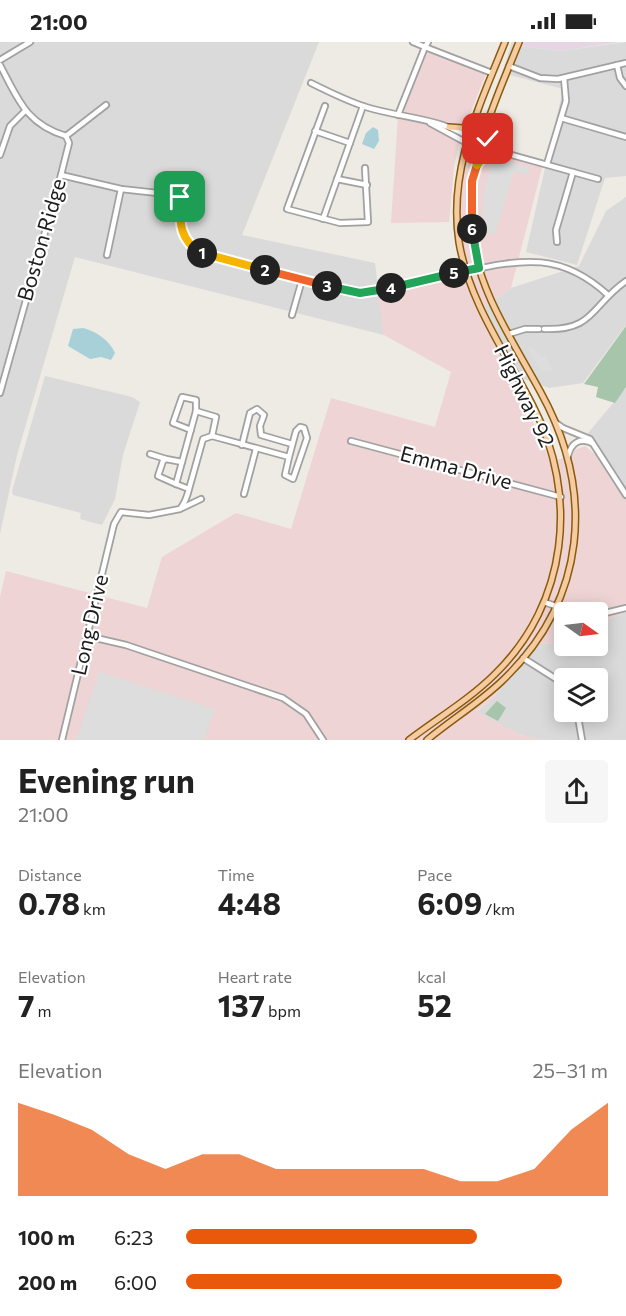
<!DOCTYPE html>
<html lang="en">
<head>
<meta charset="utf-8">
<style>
  :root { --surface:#fff; --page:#f6f6f6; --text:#222; --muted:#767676; --accent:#ea580c }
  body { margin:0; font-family:Commissioner,sans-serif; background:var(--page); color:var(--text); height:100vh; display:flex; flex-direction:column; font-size:22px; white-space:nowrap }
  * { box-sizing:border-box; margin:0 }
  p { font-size:20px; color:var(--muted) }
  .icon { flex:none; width:33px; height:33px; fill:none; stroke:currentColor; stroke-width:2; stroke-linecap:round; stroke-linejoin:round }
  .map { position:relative; height:698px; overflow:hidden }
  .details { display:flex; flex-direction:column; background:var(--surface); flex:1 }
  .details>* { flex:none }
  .needle { width:39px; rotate:104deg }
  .fabs { position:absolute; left:554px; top:560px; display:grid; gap:12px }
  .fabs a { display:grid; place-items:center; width:54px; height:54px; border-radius:6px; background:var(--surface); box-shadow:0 3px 15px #0003; font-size:30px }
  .pin { position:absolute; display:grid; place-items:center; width:51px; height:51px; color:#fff; margin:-26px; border-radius:12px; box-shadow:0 3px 9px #0006 }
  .km { position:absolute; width:30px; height:30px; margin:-15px; border-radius:50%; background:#222; color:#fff; font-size:16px; line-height:30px; text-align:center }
  .round { display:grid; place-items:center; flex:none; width:63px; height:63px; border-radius:6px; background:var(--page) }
  .summary { display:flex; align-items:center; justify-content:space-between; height:102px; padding:0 18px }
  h1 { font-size:33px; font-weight:700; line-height:45px }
  .metrics { display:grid; grid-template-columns:repeat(3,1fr); gap:9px; height:102px; padding:6px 18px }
  .metrics div { display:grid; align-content:center }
  .metrics b { font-size:30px; font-weight:700 }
  .metrics small { font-size:16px; font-weight:400 }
  .metrics p { font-size:16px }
  .chart { height:168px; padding:12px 18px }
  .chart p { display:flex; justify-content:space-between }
  .chart svg { width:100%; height:108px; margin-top:6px; fill:var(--accent); opacity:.7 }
  ul { padding:0 18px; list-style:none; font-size:20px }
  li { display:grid; grid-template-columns:96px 72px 1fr; align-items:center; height:45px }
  li i { height:15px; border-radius:8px; background:var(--accent) }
  .status { display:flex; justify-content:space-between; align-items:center; height:42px; padding:0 30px; background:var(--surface); direction:ltr }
  .status svg { height:16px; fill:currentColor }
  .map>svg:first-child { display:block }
  .residential { fill:#dbdada; fill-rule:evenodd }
  .commercial { fill:#eed4d5 }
  .industrial { fill:#e6d6e4 }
  .cemetery { fill:#a7c5aa }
  .parking { fill:#ddd }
  .water { fill:#a8d0d8 }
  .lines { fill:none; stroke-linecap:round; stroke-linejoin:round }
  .minor-casing { stroke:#a1a1a1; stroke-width:8 }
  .major-casing { stroke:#8c5a0b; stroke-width:8 }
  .minor { stroke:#fff; stroke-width:4.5 }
  .major { stroke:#f5cca2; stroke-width:5 }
  .split-1-casing { stroke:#fff; stroke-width:12 }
  .split-2-casing { stroke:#fff; stroke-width:12 }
  .split-3-casing { stroke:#fff; stroke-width:12 }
  .split-4-casing { stroke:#fff; stroke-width:12 }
  .split-5-casing { stroke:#fff; stroke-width:12 }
  .split-6-casing { stroke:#fff; stroke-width:12 }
  .split-7-casing { stroke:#fff; stroke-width:12 }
  .split-8-casing { stroke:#fff; stroke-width:12 }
  .split-1 { stroke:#f5b400; stroke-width:8 }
  .split-2 { stroke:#f5b400; stroke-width:8 }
  .split-3 { stroke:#f0652b; stroke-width:8 }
  .split-4 { stroke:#22a559; stroke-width:8 }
  .split-5 { stroke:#22a559; stroke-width:8 }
  .split-6 { stroke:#22a559; stroke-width:8 }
  .split-7 { stroke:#f0652b; stroke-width:8 }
  .split-8 { stroke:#f5b400; stroke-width:8 }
  .labels { text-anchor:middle; stroke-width:4.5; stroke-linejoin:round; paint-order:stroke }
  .street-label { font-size:21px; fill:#1d1d1d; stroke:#fff }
</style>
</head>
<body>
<div class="status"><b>21:00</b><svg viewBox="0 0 49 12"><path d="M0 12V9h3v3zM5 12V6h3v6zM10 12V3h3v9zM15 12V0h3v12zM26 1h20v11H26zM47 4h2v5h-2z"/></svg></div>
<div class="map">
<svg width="626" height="698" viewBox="0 0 626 698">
  <rect width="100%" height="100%" fill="#eeeae4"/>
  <g class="residential">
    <path d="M 0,0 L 319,0 L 242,193 L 375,221 L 384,293 L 75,215 L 17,413 L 0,492 Z"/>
    <path d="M 626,0 L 626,134 L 605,136 L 577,223 L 526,210 L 563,47 L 502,31 L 511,3 L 561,9 Z"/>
    <path d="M 626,155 L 626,283 L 583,341 L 549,346 L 510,332 L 507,317 L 483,266 L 511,246 L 579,224 L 606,169 Z"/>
    <path d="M 45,334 L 132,355 L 140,360 L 123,413 L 115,457 L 102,483 L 80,477 L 81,471 L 13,453 L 12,449 Z"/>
    <path d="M 626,346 L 626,456 L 614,443 L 588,391 Z"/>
    <path d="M 626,570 L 626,698 L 542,698 L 521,693 L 476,670 L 494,656 L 526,603 L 555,601 L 564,597 L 564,603 L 597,603 L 597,583 ZM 564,636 L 597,636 L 597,669 L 564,669 Z"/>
  </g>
  <g class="commercial">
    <path d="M 425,5 L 487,29 L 460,97 L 454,125 L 449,180 L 391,181 L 398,74 Z"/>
    <path d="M 462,103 L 543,122 L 511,246 L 483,266 L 550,419 L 572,415 L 575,408 L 585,404 L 597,414 L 614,443 L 626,456 L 626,570 L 597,583 L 597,570 L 564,570 L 564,597 L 555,601 L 526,603 L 494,656 L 476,669 L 521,693 L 542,698 L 0,698 L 0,555 L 6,529 L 147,566 L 162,515 L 236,471 L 291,487 L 331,356 L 435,385 L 451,330 L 384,293 L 377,250 L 465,231 L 453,162 Z"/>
  </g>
  <path class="industrial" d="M 512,0 L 621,0 L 561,9 L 511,3 Z"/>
  <g class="cemetery">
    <path d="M 626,284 L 626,345 L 615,361 L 596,355 L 598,345 L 584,342 Z"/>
    <path d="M 497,659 L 506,666 L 498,679 L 485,672 Z"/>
  </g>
  <g class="parking">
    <path d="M 498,116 L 530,126 L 528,133 L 514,129 L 495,192 L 487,191 L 482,170 L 485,144 L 492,118 L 497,119 Z"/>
    <path d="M 531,305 L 542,315 L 545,313 L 553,328 L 549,330 L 540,328 L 528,307 Z"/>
    <path d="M 99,630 L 215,667 L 204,698 L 76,698 Z"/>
  </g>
  <g class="water">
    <path d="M 373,85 L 378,88 L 379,99 L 374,107 L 362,102 L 366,91 Z"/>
    <path d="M 83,286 C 96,289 110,299 115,311 L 111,318 L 101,315 L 90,317 L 68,304 L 73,287 Z"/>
  </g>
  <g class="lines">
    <g class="minor-casing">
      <g id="minor">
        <path d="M 413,0 L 425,5 L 428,0"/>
        <path d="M 0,18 L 30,0"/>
        <path d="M 0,23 C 18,57 26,82 66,94"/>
        <path d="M 617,23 L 620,36 L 626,44"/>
        <path d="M 509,24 L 540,36 L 558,37 L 626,21"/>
        <path d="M 311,41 C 329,50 347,59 366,65 C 404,77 450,76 479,103"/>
        <path d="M 325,64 L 287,167 L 340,181 L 368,180 L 365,126"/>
        <path d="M 398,73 L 425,5 L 492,31"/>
        <path d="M 561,76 L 626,95"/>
        <path d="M 430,81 L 465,100 L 598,137"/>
        <path d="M 315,89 L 350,101"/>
        <path d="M 66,94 L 106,63"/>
        <path d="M 0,113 L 10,84 L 25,69"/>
        <path d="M 547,122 L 566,59 L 564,36"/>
        <path d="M 61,133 L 121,147 L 176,153 L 180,155 C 180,178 178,193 197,209 L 352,251 C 376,252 398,244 420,238 C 435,233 451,232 466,229 C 524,217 561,210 608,253"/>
        <path d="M 337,137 L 367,143"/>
        <path d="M 323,177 L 363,64"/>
        <path d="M 557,200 L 556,188 L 573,130"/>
        <path d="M 107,213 L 121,147"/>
        <path d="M 292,273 L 302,238"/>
        <path d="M 544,287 C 595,289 591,263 626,239"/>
        <path d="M 509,292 L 525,287 L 539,287"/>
        <path d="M 0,351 L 61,133 L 69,101 L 66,94"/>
        <path d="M 556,381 L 563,386 L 590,397 L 626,453"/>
        <path d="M 191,388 L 173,381 L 182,355 L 196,358 L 196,369"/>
        <path d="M 212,394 L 289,415 L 296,389 L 300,385 L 304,386 L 307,396 L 293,437 L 285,433 L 289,415"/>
        <path d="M 351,399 L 561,455"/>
        <path d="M 242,403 L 250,371 L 257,367 L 264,373 L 260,384 L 261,393 L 292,402"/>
        <path d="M 150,412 L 166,417"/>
        <path d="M 568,414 C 571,401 580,395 592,401"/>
        <path d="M 176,442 L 158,434 L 163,419 L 166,417 L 182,420"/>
        <path d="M 244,452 L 256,407"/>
        <path d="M 182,466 L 201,457"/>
        <path d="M 544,560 L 573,570"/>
        <path d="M 597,573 L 626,566"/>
        <path d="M 87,594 L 126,603 L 283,656 L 306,672 L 323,698"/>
        <path d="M 523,616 L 564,642"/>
        <path d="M 577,669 L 582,698"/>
        <path d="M 62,698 L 114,482 L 121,470 L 149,473 L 180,467 C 185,461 187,455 189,447 L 203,397 L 212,394 L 216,375 L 196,369 L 176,442 L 189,447"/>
      </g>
    </g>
    <g class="major-casing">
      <g id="major">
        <path d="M 449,85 L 463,86 L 473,79"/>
        <path d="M 486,85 L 488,97 L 500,110"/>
        <path d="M 475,126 L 485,112 L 501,111"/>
        <path d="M 409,698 C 438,676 470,657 495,632 C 568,561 579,453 533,364 C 506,311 469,260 459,200 C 448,128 479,65 505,0"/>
        <path d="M 427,698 C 451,678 479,661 502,639 C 587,558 596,450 540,349 C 513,299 478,249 472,192 C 464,122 494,63 519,0"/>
      </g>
    </g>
    <use href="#minor" class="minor"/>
    <use href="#major" class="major"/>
  </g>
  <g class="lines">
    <g class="split-1-casing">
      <path id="split-1" d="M 180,155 C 180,179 178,198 202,211"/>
    </g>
    <g class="split-2-casing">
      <path id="split-2" d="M 202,211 L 265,228"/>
    </g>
    <g class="split-3-casing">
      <path id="split-3" d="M 265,228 L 327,244"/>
    </g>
    <g class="split-4-casing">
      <path id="split-4" d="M 327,244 L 360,251 L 391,246"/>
    </g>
    <g class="split-5-casing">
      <path id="split-5" d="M 391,246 L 454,231"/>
    </g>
    <g class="split-6-casing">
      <path id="split-6" d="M 454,231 L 479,226 L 472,187"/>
    </g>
    <g class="split-7-casing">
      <path id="split-7" d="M 472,187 L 472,139 L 477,123"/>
    </g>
    <g class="split-8-casing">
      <path id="split-8" d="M 477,123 L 486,112 L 501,111 L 488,97"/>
    </g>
    <use href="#split-1" class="split-1"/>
    <use href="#split-2" class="split-2"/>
    <use href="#split-3" class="split-3"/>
    <use href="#split-4" class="split-4"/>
    <use href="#split-5" class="split-5"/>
    <use href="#split-6" class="split-6"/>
    <use href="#split-7" class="split-7"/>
    <use href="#split-8" class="split-8"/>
  </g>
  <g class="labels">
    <g class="street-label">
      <text transform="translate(42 198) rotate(-74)" y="7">Boston Ridge</text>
      <text transform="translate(524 354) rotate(64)" y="7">Highway 92</text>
      <text transform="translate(456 426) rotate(15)" y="7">Emma Drive</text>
      <text transform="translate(90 583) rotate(-77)" y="7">Long Drive</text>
    </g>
  </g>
</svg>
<div class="fabs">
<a><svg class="needle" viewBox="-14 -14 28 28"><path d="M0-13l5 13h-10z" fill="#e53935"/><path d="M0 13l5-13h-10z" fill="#767676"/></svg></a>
<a><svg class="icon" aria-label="layers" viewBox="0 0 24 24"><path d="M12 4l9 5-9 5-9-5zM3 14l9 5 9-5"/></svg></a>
</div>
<div class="pin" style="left:180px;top:155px;background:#1e9e55"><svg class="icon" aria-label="arrive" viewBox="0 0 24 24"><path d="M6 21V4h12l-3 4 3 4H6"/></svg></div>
<div class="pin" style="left:488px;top:97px;background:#d93025"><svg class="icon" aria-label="check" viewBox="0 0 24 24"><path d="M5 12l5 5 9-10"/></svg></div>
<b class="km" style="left:202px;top:211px">1</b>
<b class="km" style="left:265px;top:228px">2</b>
<b class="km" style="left:327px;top:244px">3</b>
<b class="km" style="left:391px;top:246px">4</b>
<b class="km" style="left:454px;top:231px">5</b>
<b class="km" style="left:472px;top:187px">6</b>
</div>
<section class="details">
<div class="summary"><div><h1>Evening run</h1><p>21:00</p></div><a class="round"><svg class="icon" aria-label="share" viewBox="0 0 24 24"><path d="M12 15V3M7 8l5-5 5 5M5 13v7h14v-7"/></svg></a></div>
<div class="metrics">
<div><p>Distance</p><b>0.78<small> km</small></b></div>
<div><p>Time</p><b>4:48</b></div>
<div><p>Pace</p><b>6:09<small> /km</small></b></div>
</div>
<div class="metrics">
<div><p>Elevation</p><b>7<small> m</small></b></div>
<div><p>Heart rate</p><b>137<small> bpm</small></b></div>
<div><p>kcal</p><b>52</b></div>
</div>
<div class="chart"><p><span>Elevation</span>25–31 m</p>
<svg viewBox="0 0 160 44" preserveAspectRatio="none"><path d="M0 44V6L10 11L20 17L30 27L40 33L50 27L60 27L70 33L80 33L90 33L100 33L110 33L120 38L130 38L140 33L150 17L160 6V44z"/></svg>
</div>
<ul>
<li><b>100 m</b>6:23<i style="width:69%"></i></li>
<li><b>200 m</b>6:00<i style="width:89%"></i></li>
</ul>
</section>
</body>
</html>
